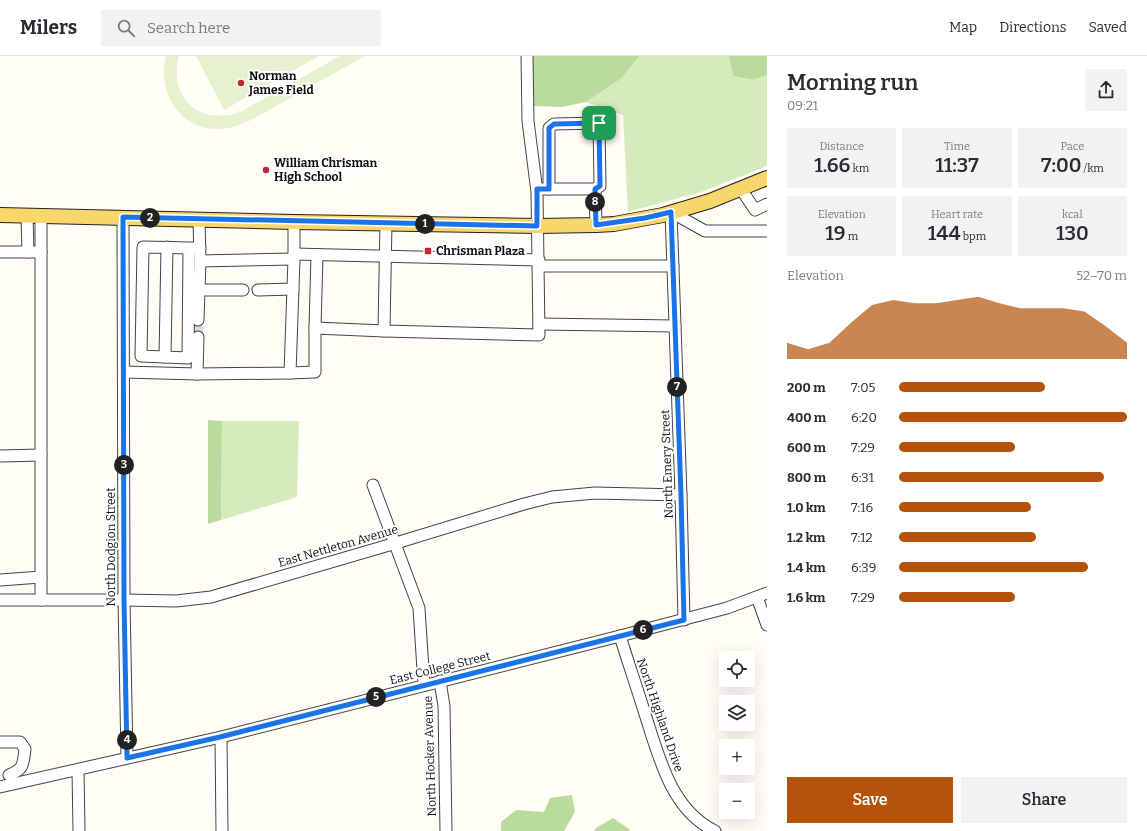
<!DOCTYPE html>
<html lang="en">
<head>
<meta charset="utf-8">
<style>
  :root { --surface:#fff; --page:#f2f2f3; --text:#2b2b33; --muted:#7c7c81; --line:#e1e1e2; --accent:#b45309 }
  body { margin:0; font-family:Bitter,serif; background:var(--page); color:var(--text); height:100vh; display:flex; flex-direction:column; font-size:15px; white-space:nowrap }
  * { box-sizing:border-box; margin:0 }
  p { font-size:13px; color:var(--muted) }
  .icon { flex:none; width:22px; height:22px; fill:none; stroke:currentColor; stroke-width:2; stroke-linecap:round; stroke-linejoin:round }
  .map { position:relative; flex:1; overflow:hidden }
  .sheet { display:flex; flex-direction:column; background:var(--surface); width:380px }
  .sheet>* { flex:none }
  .controls { position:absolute; left:719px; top:595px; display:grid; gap:8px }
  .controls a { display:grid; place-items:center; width:36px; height:36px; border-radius:0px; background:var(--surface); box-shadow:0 4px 16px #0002; font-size:20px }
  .pin { position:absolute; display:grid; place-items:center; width:34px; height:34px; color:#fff; margin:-17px; border-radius:8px; box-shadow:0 2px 6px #0006 }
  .km { position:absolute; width:20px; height:20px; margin:-10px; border-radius:50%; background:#222; color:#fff; font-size:11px; line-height:20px; text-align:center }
  .round { display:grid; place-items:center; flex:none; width:42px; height:42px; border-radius:0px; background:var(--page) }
  .overview { display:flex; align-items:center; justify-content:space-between; height:68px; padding:0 20px }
  h1 { font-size:22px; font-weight:600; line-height:30px }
  .stats { display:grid; grid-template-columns:repeat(3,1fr); gap:6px; height:68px; padding:4px 20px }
  .stats div { display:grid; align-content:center; border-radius:0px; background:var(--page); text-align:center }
  .stats b { font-size:20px; font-weight:600 }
  .stats small { font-size:11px; font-weight:400 }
  .stats p { font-size:11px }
  .chart { height:112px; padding:8px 20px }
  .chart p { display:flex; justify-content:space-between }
  .chart svg { width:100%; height:72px; margin-top:4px; fill:var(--accent); opacity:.7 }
  .action { display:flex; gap:8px; margin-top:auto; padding:8px 20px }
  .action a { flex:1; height:46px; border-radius:0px; background:var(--accent); color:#fff; font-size:16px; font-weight:600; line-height:46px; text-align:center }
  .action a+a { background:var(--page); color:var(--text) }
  ul { padding:0 20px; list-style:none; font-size:13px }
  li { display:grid; grid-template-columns:64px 48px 1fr; align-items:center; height:30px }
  li i { height:10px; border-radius:5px; background:var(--accent) }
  header { display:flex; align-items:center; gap:24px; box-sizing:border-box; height:56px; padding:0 20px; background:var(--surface); border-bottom:1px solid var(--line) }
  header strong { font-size:19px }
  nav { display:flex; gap:22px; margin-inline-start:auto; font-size:14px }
  .search { width:280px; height:36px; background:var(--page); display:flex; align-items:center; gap:10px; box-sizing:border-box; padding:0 14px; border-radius:0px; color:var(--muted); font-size:15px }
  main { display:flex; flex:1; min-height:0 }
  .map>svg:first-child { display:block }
  .green { fill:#d5ebbd }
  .forest { fill:#b9dc9c }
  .pitch { fill:#e6f2cf }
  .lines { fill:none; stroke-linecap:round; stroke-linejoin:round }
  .minor-tunnel { stroke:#dbdad3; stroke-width:11; stroke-dasharray:11 5.5; stroke-linecap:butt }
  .minor-casing { stroke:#444; stroke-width:13 }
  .major-casing { stroke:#222; stroke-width:16 }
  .minor { stroke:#fff; stroke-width:11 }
  .major { stroke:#f9d66b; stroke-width:14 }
  .route-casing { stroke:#fff; stroke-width:8 }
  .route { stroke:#1a73e8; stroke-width:5 }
  .poi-dot { fill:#c4262e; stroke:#fff; stroke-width:1.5 }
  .labels { text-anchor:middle; stroke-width:4; stroke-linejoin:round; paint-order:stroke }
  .poi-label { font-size:12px; font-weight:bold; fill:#111; stroke:#fff; text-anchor:start }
  .street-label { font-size:12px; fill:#111; stroke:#fff }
</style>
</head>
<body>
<header>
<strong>Milers</strong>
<div class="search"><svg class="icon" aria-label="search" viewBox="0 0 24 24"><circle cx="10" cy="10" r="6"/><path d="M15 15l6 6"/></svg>Search here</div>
<nav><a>Map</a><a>Directions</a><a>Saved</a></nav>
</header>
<main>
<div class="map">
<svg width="767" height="775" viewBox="0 0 767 775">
  <rect width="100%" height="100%" fill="#fffdf5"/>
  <g class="green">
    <path d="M 639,0 L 729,0 L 733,20 L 753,24 L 767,19 L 767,110 L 701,136 L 628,156 L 623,59 L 586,46 L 622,22 Z"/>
    <path d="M 222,365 L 299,365 L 297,441 L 221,464 Z"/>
  </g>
  <g class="forest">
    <path d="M 533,0 L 639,0 L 622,22 L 586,46 L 562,51 L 533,50 Z"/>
    <path d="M 729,0 L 767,0 L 767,19 L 753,24 L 733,20 Z"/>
    <path d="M 208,364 L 222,365 L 221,464 L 208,468 Z"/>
    <path d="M 572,739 L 575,756 L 564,775 L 501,775 L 501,766 L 516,754 L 544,756 L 550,742 Z"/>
    <path d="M 613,762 L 629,773 L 630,775 L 594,775 L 596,772 Z"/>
  </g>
  <g class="pitch">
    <path d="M 166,0 L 179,0 C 167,42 202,72 242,55 L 340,0 L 365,0 L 255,62 C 247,66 238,70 229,72 C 185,80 156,41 166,0 Z"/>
    <path d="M 196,0 L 319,0 L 224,54 Z"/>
  </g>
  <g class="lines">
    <path class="minor-tunnel" d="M 198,281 L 198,264"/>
    <g class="minor-casing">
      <g id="minor">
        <path d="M 542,133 L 595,133 L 596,169"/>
        <path d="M 549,133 L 549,72 L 554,68 L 599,67 L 600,130 L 595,133"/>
        <path d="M 741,133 L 755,154 L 767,148"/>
        <path d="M 671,156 L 681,439 L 684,564"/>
        <path d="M 671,156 L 705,175 L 767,175"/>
        <path d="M 27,159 L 28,196"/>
        <path d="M 123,161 L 124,544 L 127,702"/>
        <path d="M 386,167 L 384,275 L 539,279 L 537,136 L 528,65 L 527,0"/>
        <path d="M 189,192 L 188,302 L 141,300 L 143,191 C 162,191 181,192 200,192"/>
        <path d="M 0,196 L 41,196"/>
        <path d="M 294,198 L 539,204"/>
        <path d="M 200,205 L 294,203"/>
        <path d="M 539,210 L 673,210"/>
        <path d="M 199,234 L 243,234"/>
        <path d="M 258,234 L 293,233"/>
        <path d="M 198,264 L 200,205 L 199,163"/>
        <path d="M 539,268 L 675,270"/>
        <path d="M 315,272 L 317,199"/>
        <path d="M 165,301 L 167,191"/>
        <path d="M 124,316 L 197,318 L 290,317 L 294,203 L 294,166"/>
        <path d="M 290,317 L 315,316 L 315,272 L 384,275"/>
        <path d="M 197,318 L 198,281"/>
        <path d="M 0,400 L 41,399"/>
        <path d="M 373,429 L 419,552 L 424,629"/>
        <path d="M 0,524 L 41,521"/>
        <path d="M 757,541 L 767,569"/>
        <path d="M 0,544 L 124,544 L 176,545 L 211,541 L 396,487 L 524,448 L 552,441 L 595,437 L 681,439"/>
        <path d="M 41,544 L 41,159"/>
        <path d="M 620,580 C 628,606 637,632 645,658 C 659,701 671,754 715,775"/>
        <path d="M 440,625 L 444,650 L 446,775"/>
        <path d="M 221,681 L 222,775"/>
        <path d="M 0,686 L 20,686 L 25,693 C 23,709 24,713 9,719"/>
        <path d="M 78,714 L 79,775"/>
        <path d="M 0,731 L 221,681 L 620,580 L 727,552 L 767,537"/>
      </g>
    </g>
    <g class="major-casing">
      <path id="major" d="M 0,159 L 294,166 L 537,170 L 596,169 L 614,168 L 663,159 L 710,145 L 767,122"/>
    </g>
    <use href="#minor" class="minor"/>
    <use href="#major" class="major"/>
  </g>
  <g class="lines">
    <g class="route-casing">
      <path id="route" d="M 599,67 L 600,130 L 595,133 L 596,169 L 645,162 L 671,156 L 681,439 L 684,564 L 220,681 L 127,702 L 124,544 L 123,161 L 537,170 L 537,133 L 549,133 L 549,72 L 554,68 Z"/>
    </g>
    <use href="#route" class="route"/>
  </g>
  <g class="poi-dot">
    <circle cx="241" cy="27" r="4"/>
    <circle cx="266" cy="114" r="4"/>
    <rect x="424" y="191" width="8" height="8" rx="2"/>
  </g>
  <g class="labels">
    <g class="poi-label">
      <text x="249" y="24">Norman<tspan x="249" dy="14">James Field</tspan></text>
      <text x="274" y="111">William Chrisman<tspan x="274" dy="14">High School</tspan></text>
      <text x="436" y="199">Chrisman Plaza</text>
    </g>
    <g class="street-label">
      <text transform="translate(667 408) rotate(-92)" y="4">North Emery Street</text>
      <text transform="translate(338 490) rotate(-16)" y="4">East Nettleton Avenue</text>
      <text transform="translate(111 491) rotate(-90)" y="4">North Dodgion Street</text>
      <text transform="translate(440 612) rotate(-14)" y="4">East College Street</text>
      <text transform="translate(660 659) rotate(71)" y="4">North Highland Drive</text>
      <text transform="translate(430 700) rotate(-92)" y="4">North Hocker Avenue</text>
    </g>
  </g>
</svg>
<div class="controls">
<a><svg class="icon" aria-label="locate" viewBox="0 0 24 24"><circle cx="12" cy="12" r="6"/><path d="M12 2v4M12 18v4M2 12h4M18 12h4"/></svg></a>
<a><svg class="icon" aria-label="layers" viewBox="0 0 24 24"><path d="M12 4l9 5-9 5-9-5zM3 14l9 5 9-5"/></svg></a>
<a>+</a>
<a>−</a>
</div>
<div class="pin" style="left:599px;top:67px;background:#1e9e55"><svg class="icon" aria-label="arrive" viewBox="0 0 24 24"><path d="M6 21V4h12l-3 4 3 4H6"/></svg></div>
<b class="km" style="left:425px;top:168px">1</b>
<b class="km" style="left:150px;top:162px">2</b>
<b class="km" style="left:124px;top:409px">3</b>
<b class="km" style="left:127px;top:684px">4</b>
<b class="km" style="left:376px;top:641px">5</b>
<b class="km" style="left:643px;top:574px">6</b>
<b class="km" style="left:677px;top:331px">7</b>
<b class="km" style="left:595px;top:146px">8</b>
</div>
<section class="sheet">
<div class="overview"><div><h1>Morning run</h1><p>09:21</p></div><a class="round"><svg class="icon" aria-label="share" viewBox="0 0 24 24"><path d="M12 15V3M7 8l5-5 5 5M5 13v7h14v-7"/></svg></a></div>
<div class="stats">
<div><p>Distance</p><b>1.66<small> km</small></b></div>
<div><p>Time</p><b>11:37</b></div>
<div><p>Pace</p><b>7:00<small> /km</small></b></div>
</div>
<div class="stats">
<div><p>Elevation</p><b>19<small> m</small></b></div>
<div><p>Heart rate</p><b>144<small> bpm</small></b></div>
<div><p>kcal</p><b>130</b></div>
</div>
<div class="chart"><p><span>Elevation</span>52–70 m</p>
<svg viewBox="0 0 160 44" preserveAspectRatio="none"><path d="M0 44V34L10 38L20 34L30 22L40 11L50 8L60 10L70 10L80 8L90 6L100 10L110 13L120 13L130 13L140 15L150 24L160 34V44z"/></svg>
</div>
<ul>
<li><b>200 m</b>7:05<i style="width:64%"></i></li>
<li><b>400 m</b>6:20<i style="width:100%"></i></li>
<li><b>600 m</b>7:29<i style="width:51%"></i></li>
<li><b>800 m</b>6:31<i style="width:90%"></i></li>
<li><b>1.0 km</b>7:16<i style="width:58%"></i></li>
<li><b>1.2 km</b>7:12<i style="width:60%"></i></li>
<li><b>1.4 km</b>6:39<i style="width:83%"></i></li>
<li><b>1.6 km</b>7:29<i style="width:51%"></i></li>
</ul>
<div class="action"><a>Save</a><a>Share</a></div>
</section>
</main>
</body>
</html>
